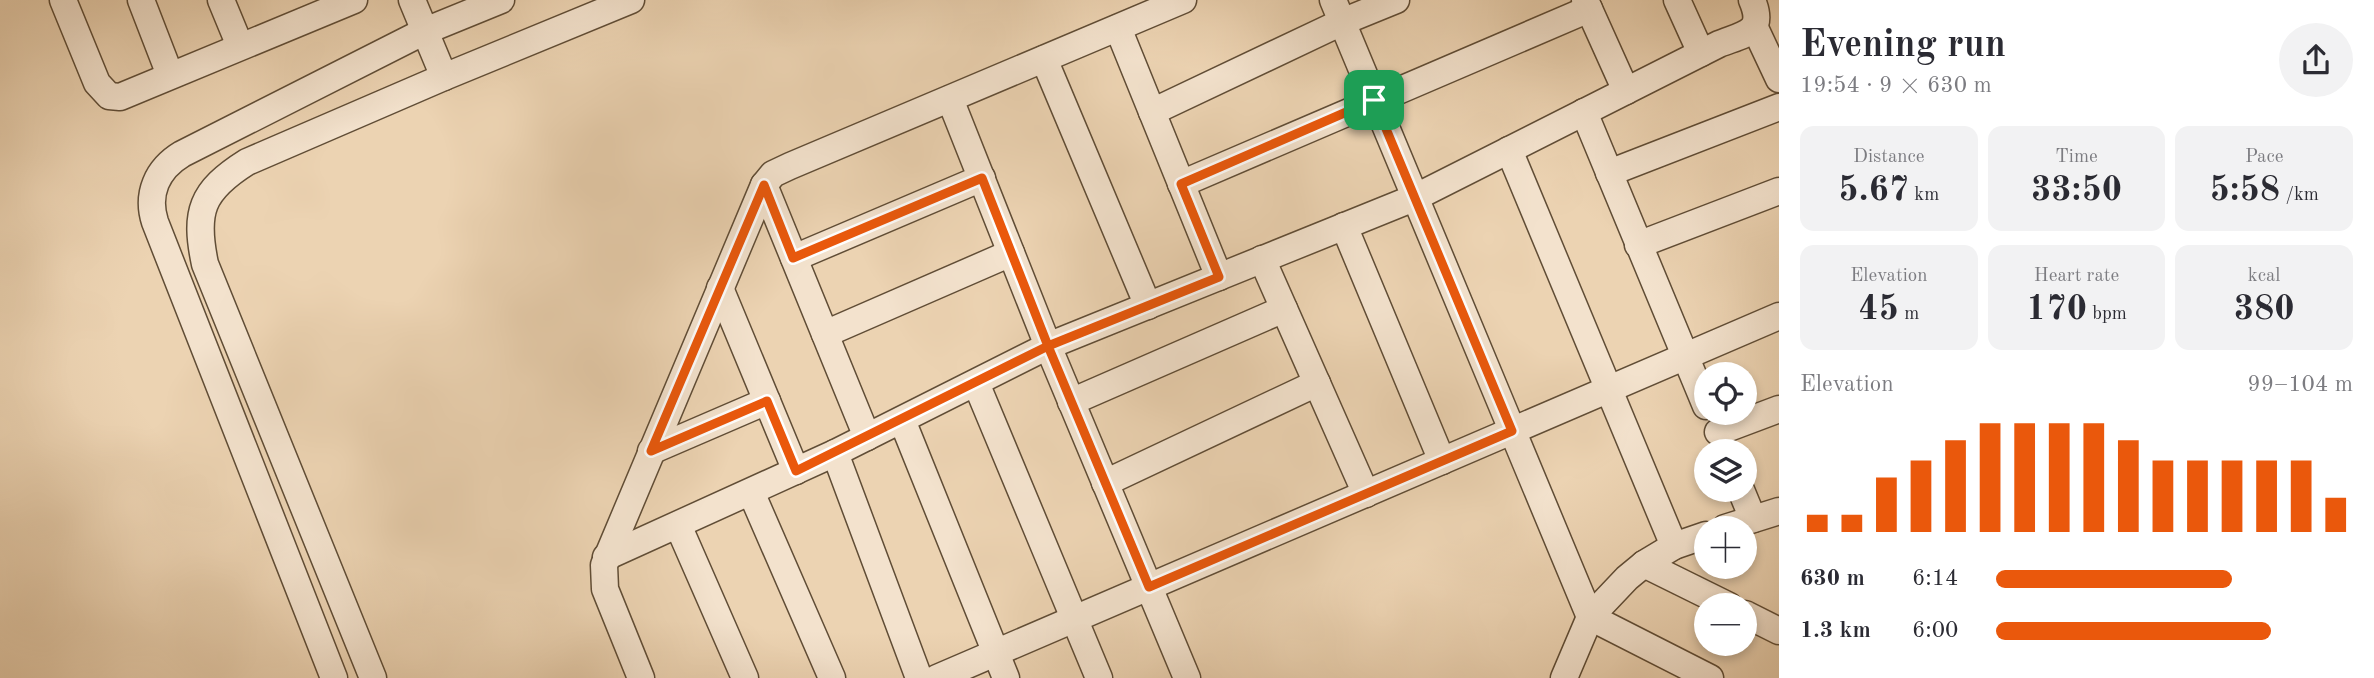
<!DOCTYPE html>
<html lang="en">
<head>
<meta charset="utf-8">
<style>
  :root { --surface:#fff; --page:#f2f2f3; --text:#2b2b33; --muted:#7c7c81; --accent:#ea580c }
  body { margin:0; font-family:"Old Standard TT",serif; background:var(--page); color:var(--text); height:100vh; display:flex; flex-direction:column; font-size:26px; white-space:nowrap }
  * { box-sizing:border-box; margin:0 }
  p { font-size:23px; color:var(--muted) }
  .icon { flex:none; width:38px; height:38px; fill:none; stroke:currentColor; stroke-width:2; stroke-linecap:round; stroke-linejoin:round }
  .map { position:relative; flex:1; overflow:hidden }
  .side { display:flex; flex-direction:column; background:var(--surface); width:595px }
  .side>* { flex:none }
  .tools { position:absolute; left:1694px; top:362px; display:grid; gap:14px }
  .tools a { display:grid; place-items:center; width:63px; height:63px; border-radius:50%; background:var(--surface); box-shadow:0 4px 10px #0003; font-size:35px }
  .pin { position:absolute; display:grid; place-items:center; width:60px; height:60px; color:#fff; margin:-30px; border-radius:14px; box-shadow:0 4px 10px #0006 }
  .round { display:grid; place-items:center; flex:none; width:74px; height:74px; border-radius:37px; background:var(--page) }
  .overview { display:flex; align-items:center; justify-content:space-between; height:119px; padding:0 21px }
  h1 { font-size:38px; font-weight:700; line-height:52px }
  .metrics { display:grid; grid-template-columns:repeat(3,1fr); gap:10px; height:119px; padding:7px 21px }
  .metrics div { display:grid; align-content:center; border-radius:14px; background:var(--page); text-align:center }
  .metrics b { font-size:35px; font-weight:700 }
  .metrics small { font-size:19px; font-weight:400 }
  .metrics p { font-size:19px }
  .chart { height:196px; padding:14px 21px }
  .chart p { display:flex; justify-content:space-between }
  .chart svg { width:100%; height:126px; margin-top:7px; stroke:var(--accent); stroke-width:6 }
  ul { padding:0 21px; list-style:none; font-size:23px }
  li { display:grid; grid-template-columns:112px 84px 1fr; align-items:center; height:52px }
  li i { height:18px; border-radius:9px; background:var(--accent) }
  main { display:flex; flex:1; min-height:0 }
  .map>svg:first-child { display:block }
  .lines { fill:none; stroke-linecap:round; stroke-linejoin:round }
  .minor-casing { stroke:#604d36; stroke-width:29 }
  .minor { stroke:#f3e2cd; stroke-width:26 }
  .route-casing { stroke:#fff; stroke-width:14 }
  .route { stroke:#ea580c; stroke-width:9 }
</style>
</head>
<body>
<main>
<div class="map">
<svg width="1779" height="678" viewBox="0 0 1779 678">
  <rect width="100%" height="100%" fill="#ecd3b2"/>
  <filter id="stains"><feTurbulence type="fractalNoise" baseFrequency=".00286" numOctaves="4"/><feColorMatrix values="0 0 0 0 .2 0 0 0 0 .09 0 0 0 0 .02 0 0 0 .5 -.17"/></filter>
  <radialGradient id="worn" r=".72"><stop offset=".6" stop-color="#630" stop-opacity="0"/><stop offset="1" stop-color="#630" stop-opacity=".3"/></radialGradient>
  <g class="lines">
    <g class="minor-casing">
      <g id="minor">
        <path d="M 63,0 L 97,83 L 109,96 L 120,97 L 354,0"/>
        <path d="M 141,0 L 170,75"/>
        <path d="M 221,0 L 240,46"/>
        <path d="M 412,0 L 444,77"/>
        <path d="M 1333,0 L 1590,617 L 1710,678"/>
        <path d="M 1585,0 L 1626,91"/>
        <path d="M 1677,0 L 1701,53"/>
        <path d="M 1118,28 L 1219,277"/>
        <path d="M 1755,28 L 1779,79"/>
        <path d="M 1044,59 L 1148,306"/>
        <path d="M 950,99 L 1048,346 L 1187,678"/>
        <path d="M 1152,112 L 1342,22 L 1396,0"/>
        <path d="M 1584,112 L 1706,406"/>
        <path d="M 1509,150 L 1674,546"/>
        <path d="M 1609,173 L 1779,107"/>
        <path d="M 1181,184 L 1589,9"/>
        <path d="M 764,185 L 867,437"/>
        <path d="M 1344,226 L 1442,461"/>
        <path d="M 1638,245 L 1779,191"/>
        <path d="M 794,258 L 982,178"/>
        <path d="M 1262,259 L 1366,494"/>
        <path d="M 720,288 L 796,471"/>
        <path d="M 825,334 L 1011,253"/>
        <path d="M 976,383 L 1099,678"/>
        <path d="M 1071,402 L 1284,309"/>
        <path d="M 902,420 L 1006,678"/>
        <path d="M 1718,432 L 1779,409"/>
        <path d="M 651,451 L 767,401"/>
        <path d="M 835,453 L 919,678"/>
        <path d="M 1105,483 L 1317,383"/>
        <path d="M 1741,490 L 1753,519"/>
        <path d="M 751,492 L 832,678"/>
        <path d="M 678,525 L 745,678"/>
        <path d="M 1725,528 L 1779,511"/>
        <path d="M 606,557 L 835,453 L 1048,346 L 1414,198 L 1719,44 C 1744,34 1766,33 1752,0"/>
        <path d="M 1644,564 L 1729,606"/>
        <path d="M 1745,614 L 1779,631"/>
        <path d="M 334,678 L 155,222 C 146,194 157,169 182,154 L 425,31 L 501,0"/>
        <path d="M 373,678 L 205,264 C 194,212 201,191 247,162 L 444,77 L 631,0"/>
        <path d="M 641,678 L 605,589 L 604,565 L 764,185 L 773,174 L 790,166 L 1183,0"/>
        <path d="M 937,678 L 1779,316"/>
        <path d="M 1564,678 L 1590,617 L 1627,578 L 1644,564 L 1674,546 L 1706,535"/>
      </g>
    </g>
    <use href="#minor" class="minor"/>
  </g>
  <g class="lines">
    <g class="route-casing">
      <path id="route" d="M 1374,100 L 1181,184 L 1219,277 L 1048,346 L 796,471 L 767,401 L 651,451 L 764,185 L 793,258 L 982,178 L 1048,346 L 1149,587 L 1512,431 L 1374,100"/>
    </g>
    <use href="#route" class="route"/>
  </g>
  <rect width="100%" height="100%" filter="url(#stains)"/>
  <rect width="100%" height="100%" fill="url(#worn)"/>
</svg>
<div class="tools">
<a><svg class="icon" aria-label="locate" viewBox="0 0 24 24"><circle cx="12" cy="12" r="6"/><path d="M12 2v4M12 18v4M2 12h4M18 12h4"/></svg></a>
<a><svg class="icon" aria-label="layers" viewBox="0 0 24 24"><path d="M12 4l9 5-9 5-9-5zM3 14l9 5 9-5"/></svg></a>
<a>+</a>
<a>−</a>
</div>
<div class="pin" style="left:1374px;top:100px;background:#1e9e55"><svg class="icon" aria-label="arrive" viewBox="0 0 24 24"><path d="M6 21V4h12l-3 4 3 4H6"/></svg></div>
</div>
<section class="side">
<div class="overview"><div><h1>Evening run</h1><p>19:54 · 9 × 630 m</p></div><a class="round"><svg class="icon" aria-label="share" viewBox="0 0 24 24"><path d="M12 15V3M7 8l5-5 5 5M5 13v7h14v-7"/></svg></a></div>
<div class="metrics">
<div><p>Distance</p><b>5.67<small> km</small></b></div>
<div><p>Time</p><b>33:50</b></div>
<div><p>Pace</p><b>5:58<small> /km</small></b></div>
</div>
<div class="metrics">
<div><p>Elevation</p><b>45<small> m</small></b></div>
<div><p>Heart rate</p><b>170<small> bpm</small></b></div>
<div><p>kcal</p><b>380</b></div>
</div>
<div class="chart"><p><span>Elevation</span>99–104 m</p>
<svg viewBox="0 0 160 44" preserveAspectRatio="none"><path d="M5 44V38M15 44V38M25 44V25M35 44V19M45 44V12M55 44V6M65 44V6M75 44V6M85 44V6M95 44V12M105 44V19M115 44V19M125 44V19M135 44V19M145 44V19M155 44V32"/></svg>
</div>
<ul>
<li><b>630 m</b>6:14<i style="width:66%"></i></li>
<li><b>1.3 km</b>6:00<i style="width:77%"></i></li>
</ul>
</section>
</main>
</body>
</html>
